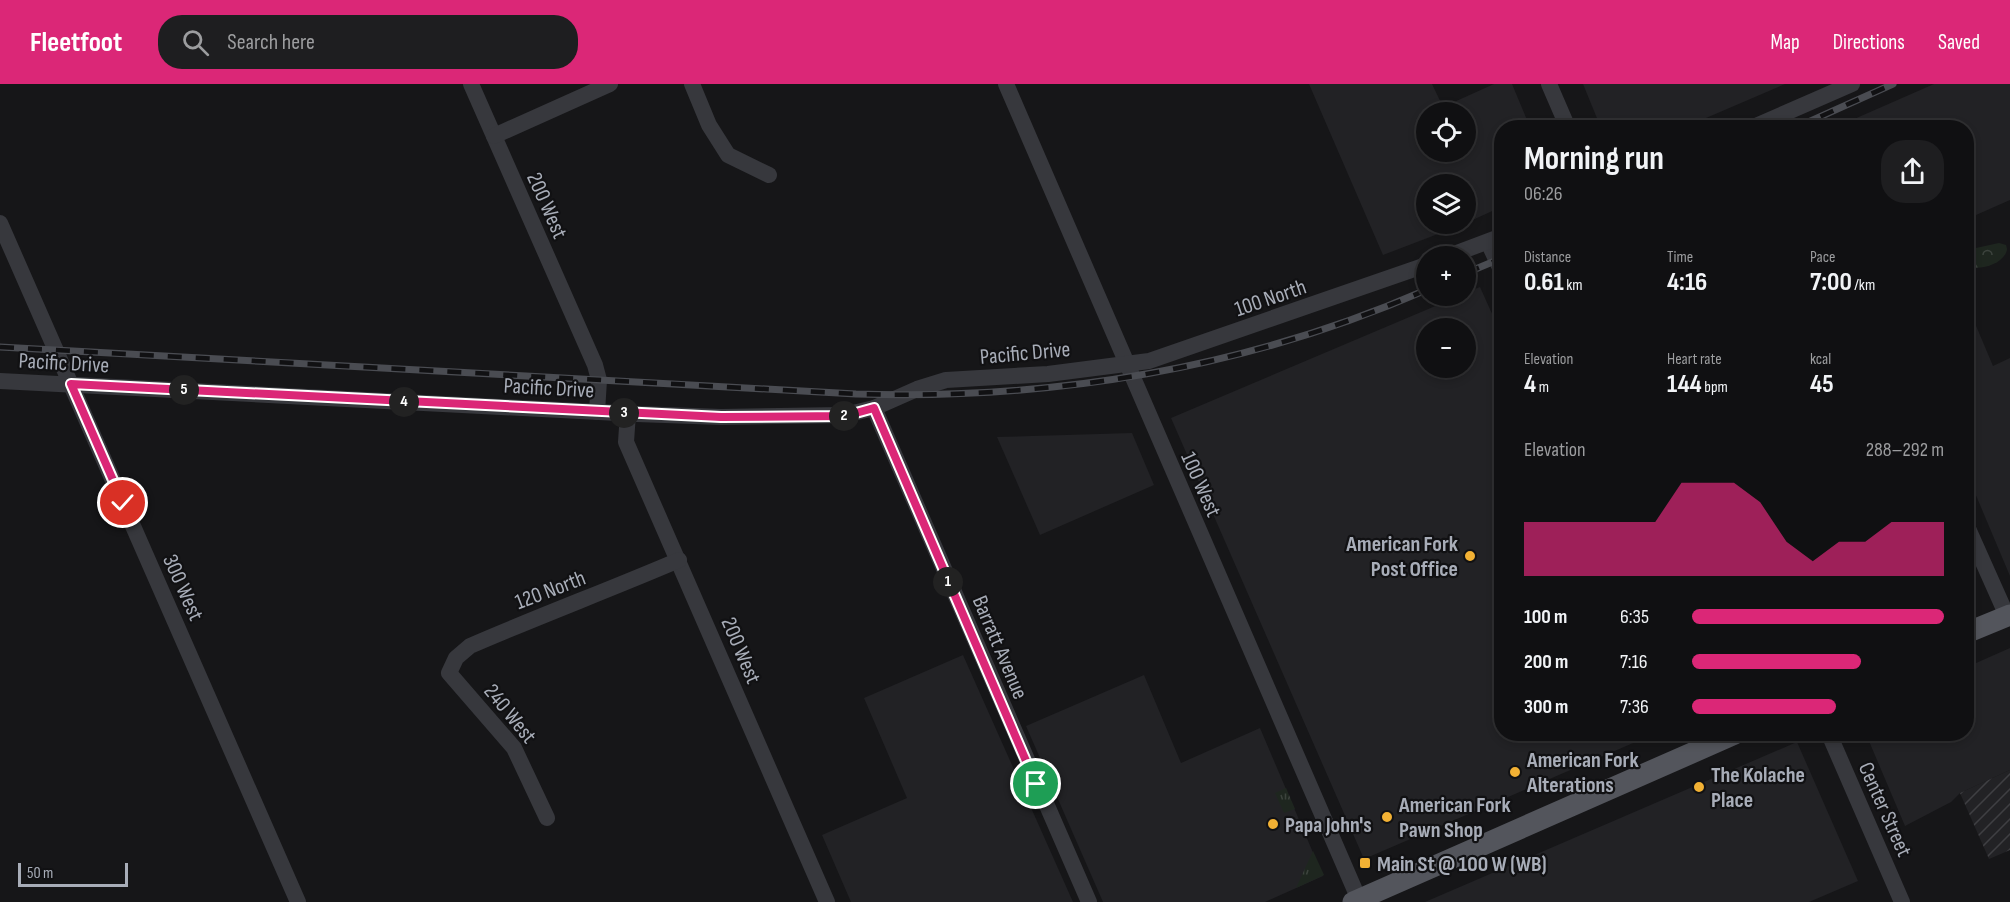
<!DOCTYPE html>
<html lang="en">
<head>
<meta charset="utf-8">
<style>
  :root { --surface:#101012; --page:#1e1e20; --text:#f1f3f6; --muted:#9c9d9f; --line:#303032; --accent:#db2777 }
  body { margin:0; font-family:"Sofia Sans Condensed",sans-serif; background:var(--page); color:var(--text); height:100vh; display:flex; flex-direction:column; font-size:22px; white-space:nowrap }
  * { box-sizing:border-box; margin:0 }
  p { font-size:20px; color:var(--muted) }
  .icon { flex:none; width:33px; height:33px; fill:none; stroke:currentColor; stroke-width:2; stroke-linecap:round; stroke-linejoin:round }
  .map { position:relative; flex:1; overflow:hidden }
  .side { position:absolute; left:1494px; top:36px; width:480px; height:621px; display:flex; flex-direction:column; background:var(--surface); border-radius:24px; box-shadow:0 3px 9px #0003,0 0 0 2px var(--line) }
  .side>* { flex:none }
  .controls { position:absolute; left:1416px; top:18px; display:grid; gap:12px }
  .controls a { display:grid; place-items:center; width:60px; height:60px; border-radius:50%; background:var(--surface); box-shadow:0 3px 9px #0003,0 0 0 2px var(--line); font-size:30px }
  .scale { position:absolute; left:18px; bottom:15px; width:110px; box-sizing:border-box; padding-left:6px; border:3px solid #a8adb8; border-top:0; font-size:16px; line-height:21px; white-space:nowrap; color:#a8adb8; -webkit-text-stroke:4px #111113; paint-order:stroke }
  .pin { position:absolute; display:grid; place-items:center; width:51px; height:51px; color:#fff; margin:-26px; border:3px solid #fff; border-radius:50%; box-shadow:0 2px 6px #0007 }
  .km { position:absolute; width:30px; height:30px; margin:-15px; border-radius:50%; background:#222; color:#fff; font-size:16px; line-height:30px; text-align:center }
  .round { display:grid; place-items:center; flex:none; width:63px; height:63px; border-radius:24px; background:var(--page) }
  .head { display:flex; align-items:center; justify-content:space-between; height:102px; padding:0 30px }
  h1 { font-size:33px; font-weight:700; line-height:45px }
  .stats { display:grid; grid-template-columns:repeat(3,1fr); gap:9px; height:102px; padding:6px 30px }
  .stats div { display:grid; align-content:center }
  .stats b { font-size:26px; font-weight:700 }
  .stats small { font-size:16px; font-weight:400 }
  .stats p { font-size:16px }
  .chart { height:168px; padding:12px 30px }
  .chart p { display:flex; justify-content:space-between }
  .chart svg { width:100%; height:108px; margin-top:6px; fill:var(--accent); opacity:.7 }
  ul { padding:0 30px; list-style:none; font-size:20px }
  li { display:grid; grid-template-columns:96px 72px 1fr; align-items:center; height:45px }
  li i { height:15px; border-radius:8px; background:var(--accent) }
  header { display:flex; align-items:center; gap:36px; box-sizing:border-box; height:84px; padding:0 30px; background:var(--accent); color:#fff }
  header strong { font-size:28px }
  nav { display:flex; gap:33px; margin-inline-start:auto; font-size:21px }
  .search { width:420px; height:54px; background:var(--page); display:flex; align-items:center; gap:15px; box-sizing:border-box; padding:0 21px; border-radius:24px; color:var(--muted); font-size:22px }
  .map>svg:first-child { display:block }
  .built { fill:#222225; fill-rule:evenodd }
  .industrial { fill:url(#industrial-furrows) }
  .grass { fill:url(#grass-tufts) }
  .park { fill:url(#park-crowns) }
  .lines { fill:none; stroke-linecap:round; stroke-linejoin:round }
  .minor { stroke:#37383d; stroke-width:16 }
  .major { stroke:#53555c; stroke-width:21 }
  .rail-casing { stroke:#4a4c52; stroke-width:7 }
  .rail { stroke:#111113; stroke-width:4.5; stroke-dasharray:14; stroke-linecap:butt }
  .route-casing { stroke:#fff; stroke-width:12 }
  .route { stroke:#db2777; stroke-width:8 }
  .poi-dot { fill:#f2b134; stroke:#111113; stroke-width:2 }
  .labels { text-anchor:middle; stroke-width:4.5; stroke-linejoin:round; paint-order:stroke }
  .street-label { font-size:22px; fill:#a8adb8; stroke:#111113 }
  .poi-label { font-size:22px; font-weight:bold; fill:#a8adb8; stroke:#111113; text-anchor:start }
</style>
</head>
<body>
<header>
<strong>Fleetfoot</strong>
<div class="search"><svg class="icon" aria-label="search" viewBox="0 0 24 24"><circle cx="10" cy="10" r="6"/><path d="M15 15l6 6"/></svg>Search here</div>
<nav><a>Map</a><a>Directions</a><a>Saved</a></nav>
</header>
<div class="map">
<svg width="2010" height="818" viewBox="0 0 2010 818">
  <defs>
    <pattern id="industrial-furrows" width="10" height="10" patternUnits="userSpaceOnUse" patternTransform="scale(1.5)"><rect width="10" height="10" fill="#222225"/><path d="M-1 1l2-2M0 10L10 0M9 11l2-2" fill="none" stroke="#3f3f43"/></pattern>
    <pattern id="grass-tufts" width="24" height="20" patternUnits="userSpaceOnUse" patternTransform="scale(1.5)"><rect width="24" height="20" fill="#1e261f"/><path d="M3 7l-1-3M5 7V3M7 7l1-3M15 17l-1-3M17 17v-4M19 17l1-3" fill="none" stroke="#3c433d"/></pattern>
    <pattern id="park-crowns" width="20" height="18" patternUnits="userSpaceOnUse" patternTransform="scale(1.5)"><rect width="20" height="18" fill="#1e261f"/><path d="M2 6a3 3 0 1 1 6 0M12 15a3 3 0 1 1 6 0" fill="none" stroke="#3c433d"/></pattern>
  </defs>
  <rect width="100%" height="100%" fill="#161618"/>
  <g class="built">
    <path d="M 1309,0 L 1432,0 L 1443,23 L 1494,0 L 1512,0 L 1530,43 L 1502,44 L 1501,123 L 1466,139 L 1466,100 L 1426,100 L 1426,140 L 1464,140 L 1383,171 ZM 1426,28 L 1466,28 L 1466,68 L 1426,68 Z"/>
    <path d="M 1583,0 L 1785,0 L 1685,43 L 1601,44 Z"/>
    <path d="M 1934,0 L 2010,0 L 2010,116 L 1967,135 L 1966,44 L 1836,43 Z"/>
    <path d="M 1480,203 L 1502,252 L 1502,650 L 1654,650 L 1364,775 L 1171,334 L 1459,212 L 1466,212 L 1466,209 ZM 1466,244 L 1466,284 L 1426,284 L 1426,244 Z"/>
    <path d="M 1966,218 L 1993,282 L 2010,274 L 2010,492 L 1967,390 Z"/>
    <path d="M 1132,349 L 1154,401 L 1040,451 L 997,353 Z"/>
    <path d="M 2010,564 L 2010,686 L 1960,709 L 1951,718 L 1905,742 L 1866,650 L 1966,650 L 1967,583 Z"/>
    <path d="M 963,571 L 1073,818 L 851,818 L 822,751 L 907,714 L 864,614 Z"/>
    <path d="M 1144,591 L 1181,679 L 1260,644 L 1323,792 L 1265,818 L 1103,818 L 1026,642 Z"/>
    <path d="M 1797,658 L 1858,797 L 1809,818 L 1425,818 Z"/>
  </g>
  <path class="industrial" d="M 2010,686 L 2010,766 L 1989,775 L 1960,709 Z"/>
  <g class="grass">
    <path d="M 1286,704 L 1295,725 L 1284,729 L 1275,709 Z"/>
    <path d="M 1313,767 L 1324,791 L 1296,804 Z"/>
  </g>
  <path class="park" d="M 1999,159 L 2006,161 L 2007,165 C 2005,179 1983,186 1970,183 L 1967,180 L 1967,166 Z"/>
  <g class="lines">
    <g class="minor">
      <path d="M 471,0 L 595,281 L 599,296 L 597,328"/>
      <path d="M 692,0 L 709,41 L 728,71 L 769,91"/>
      <path d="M 1006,0 L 1360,818"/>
      <path d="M 1549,0 L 1568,44"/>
      <path d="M 1751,44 L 1852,0"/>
      <path d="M 494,52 L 610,0"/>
      <path d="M 0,139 L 298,818"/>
      <path d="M 1488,158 L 1502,188"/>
      <path d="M 1449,172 L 1502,152"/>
      <path d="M 0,297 L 637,330 L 721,333 L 845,331 L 874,324 L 917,305 L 946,296 L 1048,290 L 1149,277 L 1426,181"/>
      <path d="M 874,324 L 1089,818"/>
      <path d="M 628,329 L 626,358 L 827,818"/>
      <path d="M 1966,440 L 2007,532"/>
      <path d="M 1829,650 L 1902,818"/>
      <path d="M 547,734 L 514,664 L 449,589 L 456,574 L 470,562 C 539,532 609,506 679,476"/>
    </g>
    <g class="major">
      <path d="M 1966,549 L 2010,531"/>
      <path d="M 1353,818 L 1735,650"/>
    </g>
    <g class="rail-casing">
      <g id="rail">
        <path d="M 1795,44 L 1893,0"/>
        <path d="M 1466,189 L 1502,174"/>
        <path d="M 0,263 L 856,310 C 1053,316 1245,285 1426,206"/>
      </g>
    </g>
    <use href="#rail" class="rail"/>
  </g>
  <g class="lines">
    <g class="route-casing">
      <path id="route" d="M 123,419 L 71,300 L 721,333 L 845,332 L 874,324 L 1036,700"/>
    </g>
    <use href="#route" class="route"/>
  </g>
  <g class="poi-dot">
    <circle cx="1470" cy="472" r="6"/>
    <circle cx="1515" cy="688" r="6"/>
    <circle cx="1699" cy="703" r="6"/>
    <circle cx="1387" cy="733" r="6"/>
    <circle cx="1273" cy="740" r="6"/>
    <rect x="1359" y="773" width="12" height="12" rx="3"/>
  </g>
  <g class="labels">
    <g class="street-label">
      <text transform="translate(548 121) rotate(66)" y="8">200 West</text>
      <text transform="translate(1270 213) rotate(-19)" y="8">100 North</text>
      <text transform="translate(1025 268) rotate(-5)" y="8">Pacific Drive</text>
      <text transform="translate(64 278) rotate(3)" y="8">Pacific Drive</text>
      <text transform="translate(549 303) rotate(3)" y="8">Pacific Drive</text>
      <text transform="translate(1202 400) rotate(66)" y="8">100 West</text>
      <text transform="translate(184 503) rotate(66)" y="8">300 West</text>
      <text transform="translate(550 505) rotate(-21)" y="8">120 North</text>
      <text transform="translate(1001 563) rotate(67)" y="8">Barratt Avenue</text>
      <text transform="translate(742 566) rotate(67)" y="8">200 West</text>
      <text transform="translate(511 629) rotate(51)" y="8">240 West</text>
      <text transform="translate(1886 725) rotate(66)" y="8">Center Street</text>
    </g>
    <g class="poi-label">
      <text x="1458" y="467" text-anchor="end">American Fork<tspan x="1458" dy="25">Post Office</tspan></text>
      <text x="1527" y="683">American Fork<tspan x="1527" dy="25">Alterations</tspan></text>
      <text x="1711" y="698">The Kolache<tspan x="1711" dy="25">Place</tspan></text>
      <text x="1399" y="728">American Fork<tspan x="1399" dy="25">Pawn Shop</tspan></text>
      <text x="1285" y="748">Papa John's</text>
      <text x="1377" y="787">Main St @ 100 W (WB)</text>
    </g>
  </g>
</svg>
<div class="controls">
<a><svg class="icon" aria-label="locate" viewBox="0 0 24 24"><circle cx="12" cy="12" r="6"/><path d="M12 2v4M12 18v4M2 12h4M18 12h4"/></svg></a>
<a><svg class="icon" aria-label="layers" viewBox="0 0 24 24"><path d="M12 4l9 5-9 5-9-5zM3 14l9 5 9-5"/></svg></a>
<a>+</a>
<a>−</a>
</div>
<div class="scale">50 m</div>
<div class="pin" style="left:1036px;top:700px;background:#1e9e55"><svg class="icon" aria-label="arrive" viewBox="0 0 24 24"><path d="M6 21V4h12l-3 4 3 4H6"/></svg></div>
<div class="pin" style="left:123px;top:419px;background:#d93025"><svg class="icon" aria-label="check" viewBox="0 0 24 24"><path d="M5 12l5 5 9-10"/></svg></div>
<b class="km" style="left:948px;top:498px">1</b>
<b class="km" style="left:844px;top:332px">2</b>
<b class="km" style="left:624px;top:329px">3</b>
<b class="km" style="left:404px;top:318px">4</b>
<b class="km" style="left:184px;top:306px">5</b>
<section class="side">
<div class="head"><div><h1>Morning run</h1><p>06:26</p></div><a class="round"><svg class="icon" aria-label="share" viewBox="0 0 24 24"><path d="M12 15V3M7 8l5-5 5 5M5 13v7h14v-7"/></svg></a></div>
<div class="stats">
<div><p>Distance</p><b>0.61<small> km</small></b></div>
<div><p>Time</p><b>4:16</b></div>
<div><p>Pace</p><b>7:00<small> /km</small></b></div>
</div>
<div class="stats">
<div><p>Elevation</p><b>4<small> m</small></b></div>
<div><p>Heart rate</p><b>144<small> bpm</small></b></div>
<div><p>kcal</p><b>45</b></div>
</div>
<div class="chart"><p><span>Elevation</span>288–292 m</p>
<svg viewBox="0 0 160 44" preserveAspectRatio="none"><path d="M0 44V22L10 22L20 22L30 22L40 22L50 22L60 6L70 6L80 6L90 14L100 30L110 38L120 30L130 30L140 22L150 22L160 22V44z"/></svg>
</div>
<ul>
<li><b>100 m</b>6:35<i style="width:100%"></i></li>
<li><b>200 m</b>7:16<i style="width:67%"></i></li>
<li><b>300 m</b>7:36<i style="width:57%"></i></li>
</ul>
</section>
</div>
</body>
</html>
